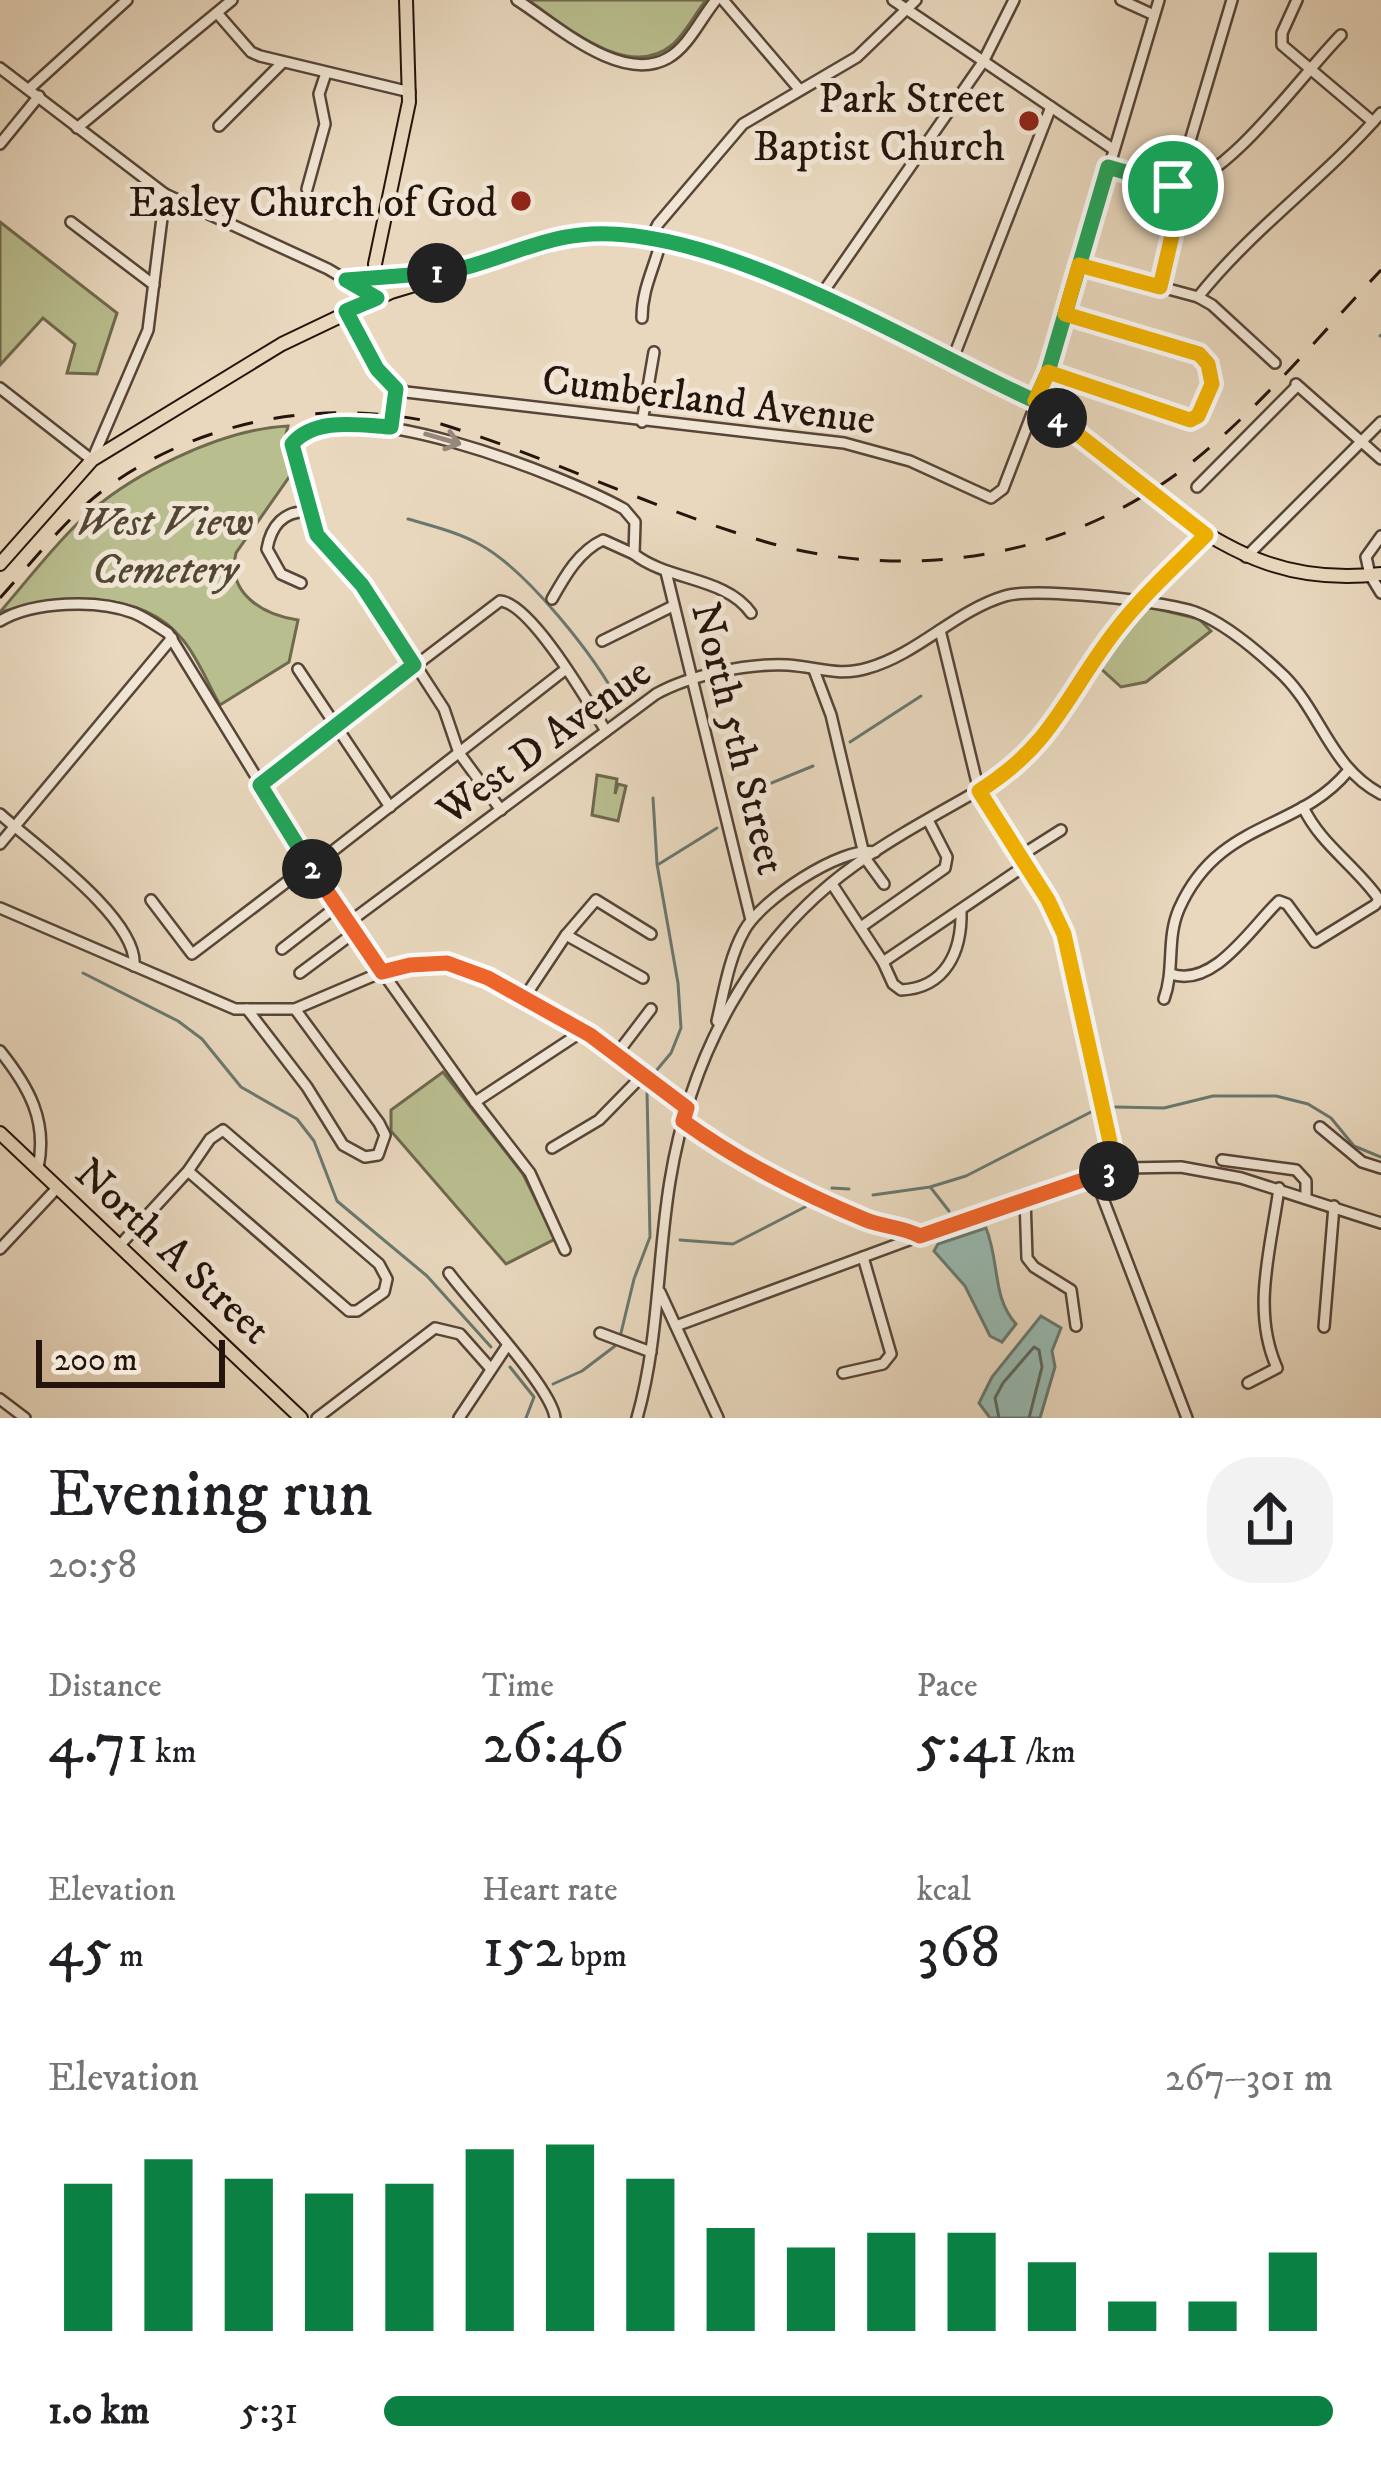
<!DOCTYPE html>
<html lang="en">
<head>
<meta charset="utf-8">
<style>
  :root { --surface:#fff; --page:#f2f2f2; --text:#202124; --muted:#757577; --accent:#0b8043 }
  body { margin:0; font-family:"IM FELL DW Pica",serif; background:var(--page); color:var(--text); height:100vh; display:flex; flex-direction:column; font-size:45px; white-space:nowrap }
  * { box-sizing:border-box; margin:0 }
  p { font-size:39px; color:var(--muted) }
  .icon { flex:none; width:66px; height:66px; fill:none; stroke:currentColor; stroke-width:2; stroke-linecap:round; stroke-linejoin:round }
  .map { position:relative; height:1418px; overflow:hidden }
  .side { display:flex; flex-direction:column; background:var(--surface); flex:1 }
  .side>* { flex:none }
  .scale { position:absolute; left:36px; bottom:30px; width:189px; box-sizing:border-box; padding-left:12px; border:6px solid #25140c; border-top:0; font-size:33px; line-height:42px; white-space:nowrap; color:#25140c; -webkit-text-stroke:9px #f1e6d5; paint-order:stroke }
  .pin { position:absolute; display:grid; place-items:center; width:102px; height:102px; color:#fff; margin:-51px; border:6px solid #fff; border-radius:50%; box-shadow:0 3px 12px #0007 }
  .km { position:absolute; width:60px; height:60px; margin:-30px; border-radius:50%; background:#222; color:#fff; font-size:33px; line-height:60px; text-align:center }
  .round { display:grid; place-items:center; flex:none; width:126px; height:126px; border-radius:48px; background:var(--page) }
  .summary { display:flex; align-items:center; justify-content:space-between; height:204px; padding:0 48px }
  h1 { font-size:66px; font-weight:600; line-height:90px }
  .metrics { display:grid; grid-template-columns:repeat(3,1fr); gap:18px; height:204px; padding:12px 48px }
  .metrics div { display:grid; align-content:center }
  .metrics b { font-size:60px; font-weight:600 }
  .metrics small { font-size:33px; font-weight:400 }
  .metrics p { font-size:33px }
  .chart { height:336px; padding:24px 48px }
  .chart p { display:flex; justify-content:space-between }
  .chart svg { width:100%; height:216px; margin-top:12px; stroke:var(--accent); stroke-width:6 }
  ul { padding:0 48px; list-style:none; font-size:39px }
  li { display:grid; grid-template-columns:192px 144px 1fr; align-items:center; height:90px }
  li i { height:30px; border-radius:15px; background:var(--accent) }
  .map>svg:first-child { display:block }
  .green { fill:#b9be8f; stroke:#6f694e; stroke-width:3 }
  .water { fill:#97bab1; stroke:#69786f; stroke-width:3 }
  .lines { fill:none; stroke-linecap:round; stroke-linejoin:round }
  .shore { stroke:#5e675e; stroke-width:3 }
  .stream { stroke:#69786f; stroke-width:3 }
  .minor-casing { stroke:#564538; stroke-width:14 }
  .major-casing { stroke:#25140c; stroke-width:16 }
  .minor { stroke:#f1e6d5; stroke-width:9 }
  .major { stroke:#e9d8be; stroke-width:12 }
  .rail { stroke:#25140c; stroke-width:3; stroke-dasharray:21 21; stroke-linecap:butt }
  .major-bridge-casing { stroke:#25140c; stroke-width:16; stroke-linecap:butt }
  .major-bridge { stroke:#e9d8be; stroke-width:12 }
  .oneway { stroke:#95887b }
  .split-1-casing { stroke:#fff; stroke-width:24 }
  .split-2-casing { stroke:#fff; stroke-width:24 }
  .split-3-casing { stroke:#fff; stroke-width:24 }
  .split-4-casing { stroke:#fff; stroke-width:24 }
  .split-5-casing { stroke:#fff; stroke-width:24 }
  .split-1 { stroke:#22a559; stroke-width:15 }
  .split-2 { stroke:#22a559; stroke-width:15 }
  .split-3 { stroke:#f0652b; stroke-width:15 }
  .split-4 { stroke:#f5b400; stroke-width:15 }
  .split-5 { stroke:#f5b400; stroke-width:15 }
  .poi-dot { fill:#8f2418; stroke:#f1e6d5; stroke-width:4.5 }
  .labels { text-anchor:middle; stroke-width:10; stroke-linejoin:round; paint-order:stroke }
  .poi-label { font-size:42px; fill:#25140c; stroke:#f1e6d5; text-anchor:end }
  .street-label { font-size:42px; fill:#25140c; stroke:#f1e6d5 }
  .park-label { font-size:42px; font-style:italic; fill:#514733; stroke:#f1e6d5 }
</style>
</head>
<body>
<div class="map">
<svg width="1381" height="1418" viewBox="0 0 1381 1418">
  <rect width="100%" height="100%" fill="#e9d8be"/>
  <filter id="stains"><feTurbulence type="fractalNoise" baseFrequency=".00167" numOctaves="4"/><feColorMatrix values="0 0 0 0 .2 0 0 0 0 .09 0 0 0 0 .02 0 0 0 .5 -.17"/></filter>
  <radialGradient id="worn" r=".72"><stop offset=".6" stop-color="#630" stop-opacity="0"/><stop offset="1" stop-color="#630" stop-opacity=".3"/></radialGradient>
  <g class="green">
    <path d="M 528,0 L 706,0 C 695,14 685,34 672,45 C 628,82 563,24 528,0 Z"/>
    <path d="M 0,222 L 117,313 L 97,374 L 67,373 L 75,344 L 43,318 L 0,365 Z"/>
    <path d="M 288,426 L 284,442 L 294,470 L 236,553 C 226,594 264,615 298,620 L 289,662 L 220,705 C 208,684 198,658 183,640 C 139,585 60,598 0,612 C 26,582 51,549 80,521 C 128,475 221,429 288,426 Z"/>
    <path d="M 1145,606 L 1199,619 L 1211,631 L 1146,682 L 1121,687 L 1097,665 Z"/>
    <path d="M 597,775 L 617,779 L 615,794 L 618,784 L 626,786 L 618,821 L 592,815 Z"/>
    <path d="M 443,1072 L 523,1174 L 555,1239 L 506,1264 L 391,1131 L 391,1110 Z"/>
  </g>
  <g class="water">
    <path d="M 986,1228 C 1000,1263 992,1298 1016,1324 L 1002,1342 L 990,1336 L 965,1286 L 934,1251 L 938,1244 Z"/>
    <path d="M 1041,1316 L 1061,1328 L 1052,1351 L 1055,1367 L 1040,1418 L 990,1418 L 979,1403 L 992,1377 Z"/>
  </g>
  <g class="lines">
    <path class="shore" d="M 999,1418 L 995,1398 L 1003,1383 L 1034,1347 L 1039,1350 L 1042,1367 L 1029,1418"/>
    <g class="stream">
      <path d="M 1380,336 L 1381,335"/>
      <path d="M 408,519 C 432,526 457,532 479,544 C 527,570 595,656 620,704"/>
      <path d="M 850,742 L 921,696"/>
      <path d="M 757,789 L 813,766"/>
      <path d="M 653,798 L 657,864 L 678,983 L 681,1028 L 671,1053 L 656,1071"/>
      <path d="M 659,864 L 717,828"/>
      <path d="M 83,973 L 178,1021 L 202,1039 L 241,1087 L 297,1119 L 314,1141 L 337,1201 L 427,1276 L 491,1347"/>
      <path d="M 1115,1107 L 1164,1108 L 1213,1096 L 1276,1096 L 1308,1104 L 1331,1118 L 1354,1146 L 1381,1157"/>
      <path d="M 832,1188 L 849,1189"/>
      <path d="M 931,1188 L 949,1211"/>
      <path d="M 873,1195 L 930,1187 L 966,1176 L 1091,1112"/>
      <path d="M 680,1240 L 733,1244 L 805,1207"/>
      <path d="M 621,1333 L 634,1279 L 650,1237 L 647,1091"/>
      <path d="M 510,1367 L 534,1397 L 526,1418"/>
      <path d="M 553,1384 L 582,1371 L 615,1346"/>
    </g>
    <g class="minor-casing">
      <g id="minor">
        <path d="M 517,0 C 555,24 621,85 668,58 C 689,46 701,18 716,0"/>
        <path d="M 723,0 L 799,89"/>
        <path d="M 893,0 L 1113,149"/>
        <path d="M 1121,0 L 1154,15"/>
        <path d="M 1297,0 L 1282,33 L 1282,45 L 1373,122"/>
        <path d="M 217,13 L 251,52 L 260,56 L 410,92"/>
        <path d="M 0,68 L 165,194 L 328,269 L 377,298"/>
        <path d="M 29,89 L 127,0"/>
        <path d="M 219,126 L 281,64"/>
        <path d="M 77,128 L 232,0"/>
        <path d="M 0,144 L 39,96"/>
        <path d="M 1108,168 C 1129,171 1158,187 1180,185 C 1229,178 1304,72 1341,35"/>
        <path d="M 307,189 L 325,124 L 319,94 L 326,73"/>
        <path d="M 71,222 L 154,285"/>
        <path d="M 651,238 L 658,224 L 743,124 L 857,57 L 916,0"/>
        <path d="M 1079,265 L 1198,297 L 1212,305 L 1275,363"/>
        <path d="M 1160,287 L 1184,184 L 1187,151 L 1232,0"/>
        <path d="M 1198,297 C 1253,228 1324,179 1381,113"/>
        <path d="M 819,298 L 983,62 L 1014,0"/>
        <path d="M 346,311 L 384,378 L 406,392 L 844,443 L 910,461 L 991,498 L 1003,489 L 1048,372 L 1159,0"/>
        <path d="M 642,318 C 642,289 654,269 661,241"/>
        <path d="M 952,361 L 1051,107"/>
        <path d="M 1048,372 L 1190,420 L 1198,416 L 1212,384 L 1208,364 L 1199,354 L 1065,314"/>
        <path d="M 1296,384 L 1381,459"/>
        <path d="M 0,388 L 92,460 L 148,330 L 165,194"/>
        <path d="M 642,422 L 654,352"/>
        <path d="M 391,427 L 396,389"/>
        <path d="M 1197,487 L 1297,386"/>
        <path d="M 1381,536 L 1366,557 L 1370,575 L 1381,593"/>
        <path d="M 1246,557 L 1381,422"/>
        <path d="M 666,572 L 751,920"/>
        <path d="M 301,583 L 281,574 L 267,549 C 271,526 284,510 309,512"/>
        <path d="M 552,599 C 565,576 579,551 603,540 L 634,554"/>
        <path d="M 0,621 C 33,601 98,599 134,613 C 146,618 157,626 168,633 L 336,907 L 475,1102 L 530,1173 L 565,1250"/>
        <path d="M 940,630 L 979,791 L 1048,900 L 1064,934 L 1116,1169"/>
        <path d="M 602,641 L 671,607"/>
        <path d="M 298,669 L 390,807"/>
        <path d="M 814,670 L 831,715 L 863,850"/>
        <path d="M 259,785 L 500,601 C 531,603 588,702 606,731"/>
        <path d="M 501,810 L 459,753 L 444,709 L 387,621 L 362,585 L 317,535 L 292,444 C 337,384 569,478 624,509 L 635,522 L 634,554 C 668,581 726,577 751,613"/>
        <path d="M 0,814 C 33,844 139,919 134,966"/>
        <path d="M 0,844 L 172,638"/>
        <path d="M 1020,856 L 1061,830"/>
        <path d="M 865,858 L 884,884"/>
        <path d="M 311,868 L 566,669"/>
        <path d="M 832,884 L 883,962 L 1026,865"/>
        <path d="M 151,900 L 192,954 L 309,865"/>
        <path d="M 0,908 L 235,1009 L 295,1009 L 382,972 L 411,965 L 447,963 L 488,978 L 590,1035 L 687,1107"/>
        <path d="M 348,923 L 656,694 C 690,675 748,663 788,665 C 817,667 839,677 868,668 C 918,654 955,611 1005,596 C 1035,587 1165,601 1195,612 C 1225,623 1261,654 1284,676 C 1321,713 1331,768 1381,794"/>
        <path d="M 861,927 L 945,868 L 947,857 L 928,820"/>
        <path d="M 566,935 L 643,978"/>
        <path d="M 282,949 L 336,907"/>
        <path d="M 883,962 L 893,984 L 901,990 C 946,988 962,951 961,911"/>
        <path d="M 300,973 L 355,932"/>
        <path d="M 1171,974 C 1214,989 1253,925 1279,901 L 1287,904 L 1315,942 L 1375,905 L 1379,900 L 1376,895 C 1352,863 1320,843 1303,807"/>
        <path d="M 524,998 L 566,935 L 596,900 L 651,934"/>
        <path d="M 1164,999 C 1175,969 1166,939 1179,909 C 1219,819 1298,832 1348,771"/>
        <path d="M 247,1009 L 307,1087 L 343,1145 L 365,1157 L 378,1155 L 385,1135 L 379,1123 L 295,1009"/>
        <path d="M 717,1021 C 724,991 729,958 744,931 C 760,901 840,846 875,852"/>
        <path d="M 0,1051 C 29,1087 48,1121 38,1168"/>
        <path d="M 616,1055 L 651,1009"/>
        <path d="M 475,1102 L 583,1031"/>
        <path d="M 683,1121 C 739,1161 802,1193 866,1220 C 883,1227 903,1226 919,1235"/>
        <path d="M 1320,1127 L 1362,1162 L 1381,1168"/>
        <path d="M 552,1148 L 599,1120 L 642,1076"/>
        <path d="M 1222,1160 L 1296,1170 L 1306,1181 L 1306,1197"/>
        <path d="M 1094,1175 L 1187,1418"/>
        <path d="M 1025,1198 L 1027,1258 L 1034,1267 L 1071,1290 L 1076,1326"/>
        <path d="M 120,1245 L 188,1171 L 210,1139 L 223,1130 L 379,1264 L 387,1279 L 384,1292 L 357,1311 L 349,1311 L 188,1171"/>
        <path d="M 0,1249 L 58,1187"/>
        <path d="M 449,1273 C 471,1303 552,1388 555,1418"/>
        <path d="M 660,1292 L 718,1418"/>
        <path d="M 676,1326 L 1031,1195 L 1127,1168 L 1181,1167 L 1241,1178 L 1381,1223"/>
        <path d="M 1324,1327 L 1334,1206"/>
        <path d="M 600,1333 L 651,1352"/>
        <path d="M 843,1373 L 883,1364 L 891,1354 L 863,1257"/>
        <path d="M 1248,1383 L 1277,1368 C 1251,1310 1271,1249 1279,1188"/>
        <path d="M 0,1399 L 25,1418"/>
        <path d="M 317,1418 L 435,1328 L 460,1334 L 491,1369"/>
        <path d="M 459,1418 L 507,1346"/>
        <path d="M 637,1418 C 659,1341 657,1260 670,1181 C 690,1057 751,939 855,865 C 905,829 961,802 1013,770 C 1054,733 1076,684 1109,640 C 1137,601 1172,569 1206,535"/>
      </g>
    </g>
    <g class="major-casing">
      <g id="major">
        <path d="M 347,279 L 428,274"/>
        <path d="M 377,298 L 375,264 L 409,102 L 406,0"/>
        <path d="M 1166,507 C 1236,557 1293,584 1381,574"/>
        <path d="M 0,564 L 92,460 L 282,344 L 391,292 L 581,235 L 651,238 L 764,272 L 1035,401 L 1126,473"/>
        <path d="M 0,1133 L 301,1418"/>
      </g>
    </g>
    <use href="#minor" class="minor"/>
    <use href="#major" class="major"/>
    <path class="rail" d="M 0,598 C 37,557 70,512 116,481 C 211,417 330,398 441,424 C 551,458 656,510 766,542 C 914,584 1076,557 1196,459 C 1264,403 1321,334 1381,270"/>
    <g class="major-bridge-casing">
      <path id="major-bridge" d="M 1126,473 L 1166,507"/>
    </g>
    <use href="#major-bridge" class="major-bridge"/>
  </g>
  <defs><path id="oneway-shaft" d="M-6 0H5M1.5-3L5.5 0L1.5 3" fill="none" stroke-width="1.6" stroke-linecap="round" stroke-linejoin="round" transform="scale(3)"/></defs>
  <use class="oneway" href="#oneway-shaft" transform="translate(443 439) rotate(16)"/>
  <g class="lines">
    <g class="split-1-casing">
      <path id="split-1" d="M 437,273 C 486,267 531,240 580,235 C 712,220 913,346 1035,401 L 1048,372 L 1108,167 L 1173,186"/>
    </g>
    <g class="split-2-casing">
      <path id="split-2" d="M 312,869 L 260,785 L 414,665 L 362,585 L 317,535 L 292,444 C 315,417 358,425 391,427 L 396,389 L 377,369 L 346,311 L 377,298 L 346,280 L 437,273"/>
    </g>
    <g class="split-3-casing">
      <path id="split-3" d="M 312,869 L 382,972 L 410,965 L 447,963 L 488,978 L 590,1035 L 687,1108 L 683,1121 C 738,1161 803,1194 866,1220 C 884,1227 903,1227 920,1236 L 1109,1171"/>
    </g>
    <g class="split-4-casing">
      <path id="split-4" d="M 1057,418 L 1206,535 C 1175,566 1143,595 1116,630 C 1065,696 1054,744 979,791 L 1048,900 L 1064,934 L 1116,1169 L 1109,1171"/>
    </g>
    <g class="split-5-casing">
      <path id="split-5" d="M 1057,418 L 1035,401 L 1048,372 L 1190,420 L 1198,416 L 1212,384 L 1208,364 L 1199,354 L 1065,314 L 1079,265 L 1160,287 L 1184,184 L 1173,186"/>
    </g>
    <use href="#split-1" class="split-1"/>
    <use href="#split-2" class="split-2"/>
    <use href="#split-3" class="split-3"/>
    <use href="#split-4" class="split-4"/>
    <use href="#split-5" class="split-5"/>
  </g>
  <g class="poi-dot">
    <circle cx="1029" cy="121" r="12"/>
    <circle cx="521" cy="201" r="12"/>
  </g>
  <g class="labels">
    <g class="poi-label">
      <text x="1005" y="112">Park Street<tspan x="1005" dy="48">Baptist Church</tspan></text>
      <text x="497" y="216">Easley Church of God</text>
    </g>
    <g class="street-label">
      <text transform="translate(709 398) rotate(7)" y="15">Cumberland Avenue</text>
      <text transform="translate(740 738) rotate(76)" y="15">North 5th Street</text>
      <text transform="translate(543 740) rotate(-36)" y="15">West D Avenue</text>
      <text transform="translate(174 1250) rotate(43)" y="15">North A Street</text>
    </g>
    <g class="park-label">
      <text x="165" y="535">West View<tspan x="165" dy="48">Cemetery</tspan></text>
    </g>
  </g>
  <rect width="100%" height="100%" filter="url(#stains)"/>
  <rect width="100%" height="100%" fill="url(#worn)"/>
</svg>
<div class="scale">200 m</div>
<div class="pin" style="left:1173px;top:186px;background:#1e9e55"><svg class="icon" aria-label="arrive" viewBox="0 0 24 24"><path d="M6 21V4h12l-3 4 3 4H6"/></svg></div>
<b class="km" style="left:437px;top:273px">1</b>
<b class="km" style="left:312px;top:869px">2</b>
<b class="km" style="left:1109px;top:1171px">3</b>
<b class="km" style="left:1057px;top:418px">4</b>
</div>
<section class="side">
<div class="summary"><div><h1>Evening run</h1><p>20:58</p></div><a class="round"><svg class="icon" aria-label="share" viewBox="0 0 24 24"><path d="M12 15V3M7 8l5-5 5 5M5 13v7h14v-7"/></svg></a></div>
<div class="metrics">
<div><p>Distance</p><b>4.71<small> km</small></b></div>
<div><p>Time</p><b>26:46</b></div>
<div><p>Pace</p><b>5:41<small> /km</small></b></div>
</div>
<div class="metrics">
<div><p>Elevation</p><b>45<small> m</small></b></div>
<div><p>Heart rate</p><b>152<small> bpm</small></b></div>
<div><p>kcal</p><b>368</b></div>
</div>
<div class="chart"><p><span>Elevation</span>267–301 m</p>
<svg viewBox="0 0 160 44" preserveAspectRatio="none"><path d="M5 44V14M15 44V9M25 44V13M35 44V16M45 44V14M55 44V7M65 44V6M75 44V13M85 44V23M95 44V27M105 44V24M115 44V24M125 44V30M135 44V38M145 44V38M155 44V28"/></svg>
</div>
<ul>
<li><b>1.0 km</b>5:31<i style="width:100%"></i></li>
</ul>
</section>
</body>
</html>
